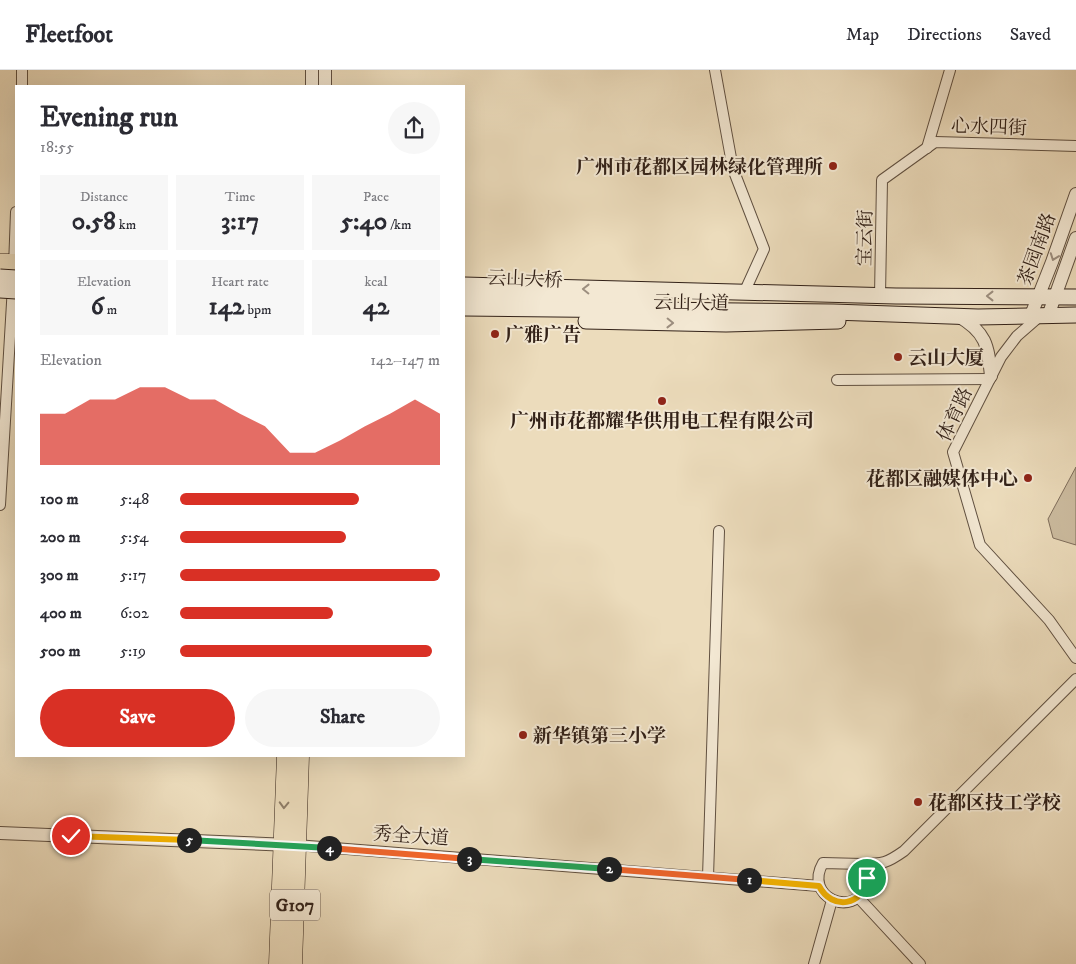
<!DOCTYPE html>
<html lang="en">
<head>
<meta charset="utf-8">
<style>
  :root { --surface:#fff; --page:#f7f7f7; --text:#2b2b33; --muted:#7c7c81; --line:#e1e1e2; --accent:#d93025 }
  body { margin:0; font-family:"IM FELL DW Pica","Noto Serif SC",serif; background:var(--page); color:var(--text); height:100vh; display:flex; flex-direction:column; font-size:19px; white-space:nowrap }
  * { box-sizing:border-box; margin:0 }
  p { font-size:16px; color:var(--muted) }
  .icon { flex:none; width:28px; height:28px; fill:none; stroke:currentColor; stroke-width:2; stroke-linecap:round; stroke-linejoin:round }
  .map { position:relative; flex:1; overflow:hidden }
  .side { position:absolute; left:15px; top:15px; width:450px; height:672px; display:flex; flex-direction:column; background:var(--surface); border-radius:0px; box-shadow:0 5px 20px #0002 }
  .side>* { flex:none }
  .pin { position:absolute; display:grid; place-items:center; width:42px; height:42px; color:#fff; margin:-21px; border:2px solid #fff; border-radius:50%; box-shadow:0 1px 5px #0007 }
  .km { position:absolute; width:25px; height:25px; margin:-12px; border-radius:50%; background:#222; color:#fff; font-size:14px; line-height:25px; text-align:center }
  .round { display:grid; place-items:center; flex:none; width:52px; height:52px; border-radius:26px; background:var(--page) }
  .head { display:flex; align-items:center; justify-content:space-between; height:85px; padding:0 25px }
  h1 { font-size:28px; font-weight:700; line-height:38px }
  .figures { display:grid; grid-template-columns:repeat(3,1fr); gap:8px; height:85px; padding:5px 25px }
  .figures div { display:grid; align-content:center; border-radius:0px; background:var(--page); text-align:center }
  .figures b { font-size:25px; font-weight:700 }
  .figures small { font-size:14px; font-weight:400 }
  .figures p { font-size:14px }
  .chart { height:140px; padding:10px 25px }
  .chart p { display:flex; justify-content:space-between }
  .chart svg { width:100%; height:90px; margin-top:5px; fill:var(--accent); opacity:.7 }
  .action { display:flex; gap:10px; margin-top:auto; padding:10px 25px }
  .action a { flex:1; height:58px; border-radius:30px; background:var(--accent); color:#fff; font-size:20px; font-weight:700; line-height:58px; text-align:center }
  .action a+a { background:var(--page); color:var(--text) }
  ul { padding:0 25px; list-style:none; font-size:16px }
  li { display:grid; grid-template-columns:80px 60px 1fr; align-items:center; height:38px }
  li i { height:12px; border-radius:6px; background:var(--accent) }
  header { display:flex; align-items:center; gap:30px; box-sizing:border-box; height:70px; padding:0 25px; background:var(--surface); border-bottom:1px solid var(--line) }
  header strong { font-size:24px }
  nav { display:flex; gap:28px; margin-inline-start:auto; font-size:18px }
  .map>svg:first-child { display:block }
  .green { fill:#ccbca0; stroke:#7f6e5c }
  .lines { fill:none; stroke-linecap:round; stroke-linejoin:round }
  .minor-casing { stroke:#605041; stroke-width:12 }
  .tertiary-casing { stroke:#605041; stroke-width:14 }
  .secondary-casing { stroke:#322118; stroke-width:17 }
  .trunk-casing { stroke:#322118; stroke-width:19 }
  .minor { stroke:#f3e8d3; stroke-width:10 }
  .tertiary { stroke:#f3e8d3; stroke-width:12 }
  .secondary { stroke:#f3e8d3; stroke-width:15 }
  .trunk { stroke:#ecdcbc; stroke-width:18 }
  .secondary-bridge-casing { stroke:#322118; stroke-width:17; stroke-linecap:butt }
  .secondary-bridge { stroke:#f3e8d3; stroke-width:15 }
  .oneway { stroke:#9c8e7f }
  .oneway2 { stroke:#8f7e6a }
  .split-1-casing { stroke:#fff; stroke-width:10 }
  .split-2-casing { stroke:#fff; stroke-width:10 }
  .split-3-casing { stroke:#fff; stroke-width:10 }
  .split-4-casing { stroke:#fff; stroke-width:10 }
  .split-5-casing { stroke:#fff; stroke-width:10 }
  .split-6-casing { stroke:#fff; stroke-width:10 }
  .split-1 { stroke:#f5b400; stroke-width:6 }
  .split-2 { stroke:#f0652b; stroke-width:6 }
  .split-3 { stroke:#22a559; stroke-width:6 }
  .split-4 { stroke:#f0652b; stroke-width:6 }
  .split-5 { stroke:#22a559; stroke-width:6 }
  .split-6 { stroke:#f5b400; stroke-width:6 }
  .poi-dot { fill:#8f2418; stroke:#f3e8d3; stroke-width:2 }
  .labels { text-anchor:middle; stroke-width:4; stroke-linejoin:round; paint-order:stroke }
  .shield { fill:#f3e8d3; stroke:#6c5d50; stroke-width:1 }
  .shield-label { font-size:18px; font-weight:bold; fill:#322118 }
  .street-label { font-size:19px; fill:#322118; stroke:#f3e8d3 }
  .poi-label { font-size:19px; font-weight:bold; fill:#322118; stroke:#f3e8d3; text-anchor:start }
</style>
</head>
<body>
<header>
<strong>Fleetfoot</strong>
<nav><a>Map</a><a>Directions</a><a>Saved</a></nav>
</header>
<div class="map">
<svg width="1076" height="894" viewBox="0 0 1076 894">
  <rect width="100%" height="100%" fill="#ecdcbc"/>
  <filter id="stains"><feTurbulence type="fractalNoise" baseFrequency=".004" numOctaves="4"/><feColorMatrix values="0 0 0 0 .2 0 0 0 0 .09 0 0 0 0 .02 0 0 0 .5 -.17"/></filter>
  <radialGradient id="worn" r=".72"><stop offset=".6" stop-color="#630" stop-opacity="0"/><stop offset="1" stop-color="#630" stop-opacity=".3"/></radialGradient>
  <path class="green" d="M 1076,397 L 1076,475 L 1053,468 L 1048,449 Z"/>
  <g class="lines">
    <g class="minor-casing">
      <g id="minor">
        <path d="M 715,0 L 733,99 L 764,179 L 744,223"/>
        <path d="M 22,16 L 22,0"/>
        <path d="M 927,78 L 950,0"/>
        <path d="M 14,197 L 16,142"/>
        <path d="M 880,226 L 882,110 L 935,72 L 1076,76"/>
        <path d="M 1040,246 L 1017,266 L 1001,287 L 953,382 L 980,475 L 1049,550 L 1076,588"/>
        <path d="M 837,310 L 990,309"/>
        <path d="M 0,435 L 13,216"/>
        <path d="M 296,775 L 819,816"/>
        <path d="M 823,793 L 862,794 C 867,801 868,808 866,816 C 854,849 803,827 823,793 Z"/>
        <path d="M 862,794 C 883,794 887,793 904,781 L 1076,609"/>
        <path d="M 708,807 L 719,461"/>
        <path d="M 858,827 L 920,894"/>
        <path d="M 814,894 L 832,830"/>
      </g>
    </g>
    <g class="tertiary-casing">
      <g id="tertiary">
        <path d="M 312,16 L 312,0"/>
        <path d="M 325,16 L 325,0"/>
        <path d="M 1031,245 L 1052,192 L 1076,124"/>
        <path d="M 958,246 C 986,262 988,275 991,306"/>
        <path d="M 1048,246 L 1076,168"/>
        <path d="M 0,763 L 290,775"/>
      </g>
    </g>
    <g class="secondary-casing">
      <g id="secondary">
        <path d="M 464,215 L 896,226 L 1076,227"/>
        <path d="M 464,225 L 584,230 L 657,231"/>
        <path d="M 464,238 L 833,242 L 978,247 L 1076,245"/>
        <path d="M 586,251 L 726,254 L 838,251"/>
      </g>
    </g>
    <g class="trunk-casing">
      <g id="trunk">
        <path d="M 0,193 L 16,193"/>
        <path d="M 278,894 L 286,686"/>
        <path d="M 293,894 L 300,686"/>
      </g>
    </g>
    <use href="#minor" class="minor"/>
    <use href="#tertiary" class="tertiary"/>
    <use href="#secondary" class="secondary"/>
    <use href="#trunk" class="trunk"/>
    <g class="secondary-bridge-casing">
      <g id="secondary-bridge">
        <path d="M 0,207 L 16,208"/>
        <path d="M 0,220 L 16,221"/>
      </g>
    </g>
    <use href="#secondary-bridge" class="secondary-bridge"/>
  </g>
  <defs><path id="oneway-chevron" d="M-2-3.5L2.5 0L-2 3.5" fill="none" stroke-width="1.6" stroke-linecap="round" stroke-linejoin="round" transform="scale(1.25)"/></defs>
  <g class="oneway">
    <use href="#oneway-chevron" transform="translate(1054 187) rotate(110)"/>
    <use href="#oneway-chevron" transform="translate(586 219) rotate(-179)"/>
    <use href="#oneway-chevron" transform="translate(990 226) rotate(180)"/>
    <use href="#oneway-chevron" transform="translate(670 253) rotate(1)"/>
  </g>
  <use class="oneway2" href="#oneway-chevron" transform="translate(284 735) rotate(92)"/>
  <g class="lines">
    <g class="split-1-casing">
      <path id="split-1" d="M 749,810 L 819,816 C 832,841 864,836 867,808"/>
    </g>
    <g class="split-2-casing">
      <path id="split-2" d="M 609,799 L 749,810"/>
    </g>
    <g class="split-3-casing">
      <path id="split-3" d="M 469,789 L 609,799"/>
    </g>
    <g class="split-4-casing">
      <path id="split-4" d="M 329,778 L 469,789"/>
    </g>
    <g class="split-5-casing">
      <path id="split-5" d="M 189,770 L 329,778"/>
    </g>
    <g class="split-6-casing">
      <path id="split-6" d="M 71,766 L 189,770"/>
    </g>
    <use href="#split-1" class="split-1"/>
    <use href="#split-2" class="split-2"/>
    <use href="#split-3" class="split-3"/>
    <use href="#split-4" class="split-4"/>
    <use href="#split-5" class="split-5"/>
    <use href="#split-6" class="split-6"/>
  </g>
  <g class="poi-dot">
    <circle cx="833" cy="96" r="5"/>
    <circle cx="495" cy="264" r="5"/>
    <circle cx="898" cy="287" r="5"/>
    <circle cx="662" cy="331" r="5"/>
    <circle cx="1028" cy="408" r="5"/>
    <circle cx="523" cy="665" r="5"/>
    <circle cx="918" cy="732" r="5"/>
  </g>
  <g class="labels">
    <rect class="shield" x="270" y="819.5" width="50" height="31" rx="4"/>
    <g class="shield-label">
      <text x="295" y="841">G107</text>
    </g>
    <g class="street-label">
      <text transform="translate(989 56) rotate(2)" y="7">心水四街</text>
      <text transform="translate(864 168) rotate(-89)" y="7">宝云街</text>
      <text transform="translate(1036 179) rotate(-70)" y="7">茶园南路</text>
      <text transform="translate(525 208) rotate(2)" y="7">云山大桥</text>
      <text transform="translate(691 232) rotate(1)" y="7">云山大道</text>
      <text transform="translate(954 344) rotate(-65)" y="7">体育路</text>
      <text transform="translate(411 765) rotate(4)" y="7">秀全大道</text>
    </g>
    <g class="poi-label">
      <text x="823" y="103" text-anchor="end">广州市花都区园林绿化管理所</text>
      <text x="505" y="271">广雅广告</text>
      <text x="908" y="294">云山大厦</text>
      <text x="662" y="357" text-anchor="middle">广州市花都耀华供用电工程有限公司</text>
      <text x="1018" y="415" text-anchor="end">花都区融媒体中心</text>
      <text x="533" y="672">新华镇第三小学</text>
      <text x="928" y="739">花都区技工学校</text>
    </g>
  </g>
  <rect width="100%" height="100%" filter="url(#stains)"/>
  <rect width="100%" height="100%" fill="url(#worn)"/>
</svg>
<div class="pin" style="left:867px;top:808px;background:#1e9e55"><svg class="icon" aria-label="arrive" viewBox="0 0 24 24"><path d="M6 21V4h12l-3 4 3 4H6"/></svg></div>
<div class="pin" style="left:71px;top:766px;background:#d93025"><svg class="icon" aria-label="check" viewBox="0 0 24 24"><path d="M5 12l5 5 9-10"/></svg></div>
<b class="km" style="left:749px;top:810px">1</b>
<b class="km" style="left:609px;top:799px">2</b>
<b class="km" style="left:469px;top:789px">3</b>
<b class="km" style="left:329px;top:778px">4</b>
<b class="km" style="left:189px;top:770px">5</b>
<section class="side">
<div class="head"><div><h1>Evening run</h1><p>18:55</p></div><a class="round"><svg class="icon" aria-label="share" viewBox="0 0 24 24"><path d="M12 15V3M7 8l5-5 5 5M5 13v7h14v-7"/></svg></a></div>
<div class="figures">
<div><p>Distance</p><b>0.58<small> km</small></b></div>
<div><p>Time</p><b>3:17</b></div>
<div><p>Pace</p><b>5:40<small> /km</small></b></div>
</div>
<div class="figures">
<div><p>Elevation</p><b>6<small> m</small></b></div>
<div><p>Heart rate</p><b>142<small> bpm</small></b></div>
<div><p>kcal</p><b>42</b></div>
</div>
<div class="chart"><p><span>Elevation</span>142–147 m</p>
<svg viewBox="0 0 160 44" preserveAspectRatio="none"><path d="M0 44V19L10 19L20 12L30 12L40 6L50 6L60 12L70 12L80 19L90 25L100 38L110 38L120 32L130 25L140 19L150 12L160 19V44z"/></svg>
</div>
<ul>
<li><b>100 m</b>5:48<i style="width:69%"></i></li>
<li><b>200 m</b>5:54<i style="width:64%"></i></li>
<li><b>300 m</b>5:17<i style="width:100%"></i></li>
<li><b>400 m</b>6:02<i style="width:59%"></i></li>
<li><b>500 m</b>5:19<i style="width:97%"></i></li>
</ul>
<div class="action"><a>Save</a><a>Share</a></div>
</section>
</div>
</body>
</html>
